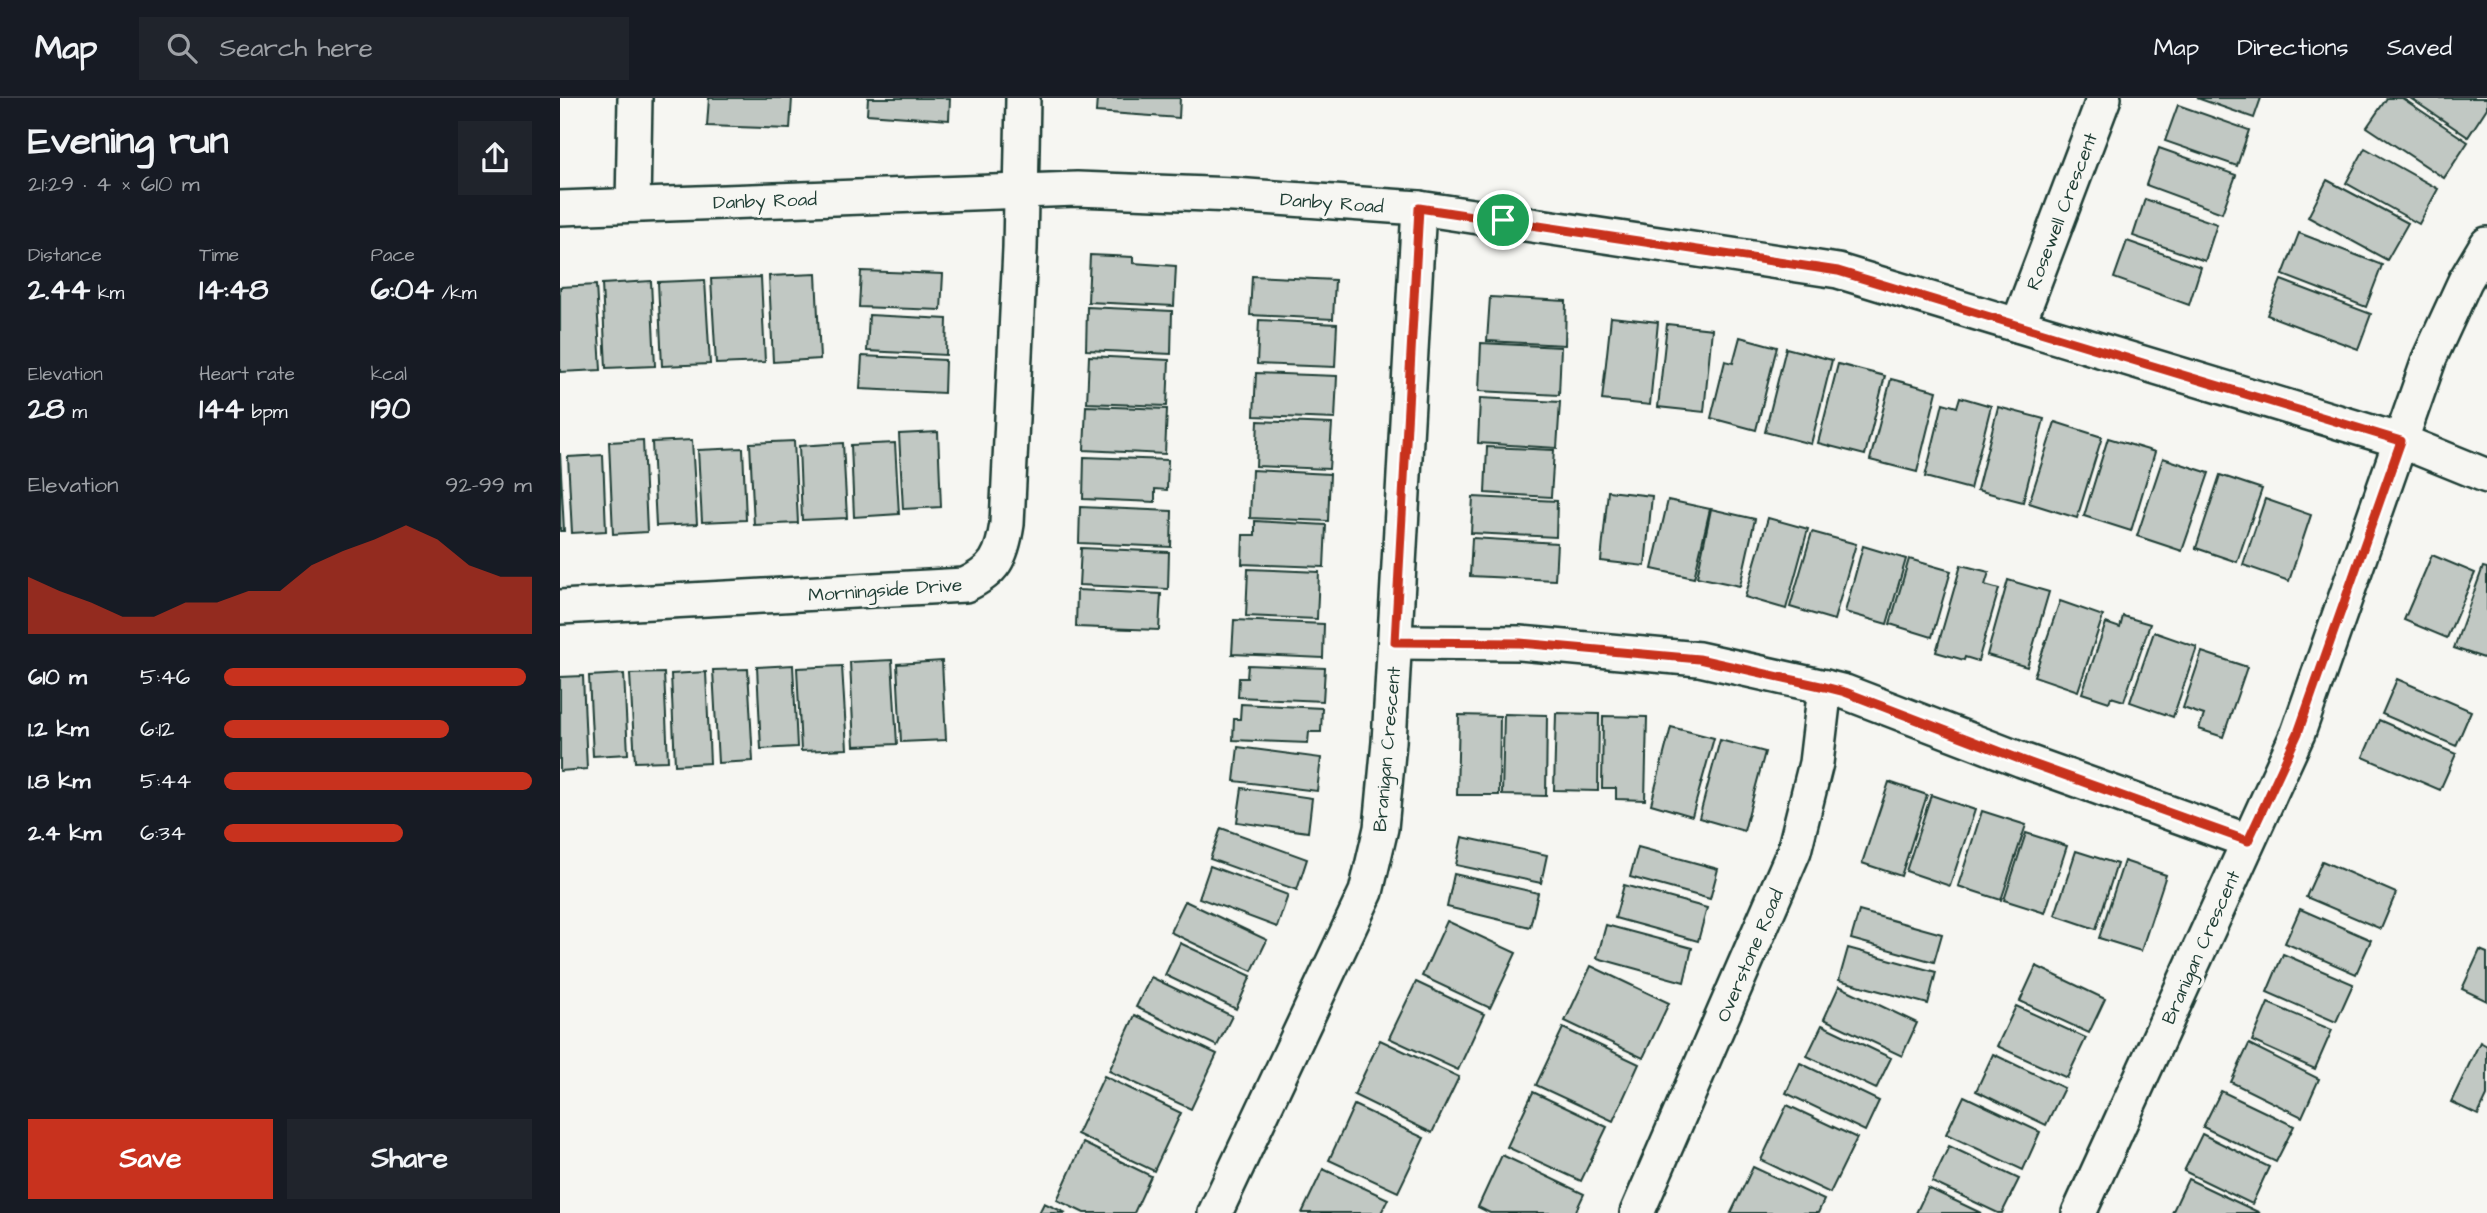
<!DOCTYPE html>
<html lang="en">
<head>
<meta charset="utf-8">
<style>
  :root { --surface:#171b24; --page:#20242c; --text:#f1f3f6; --muted:#9ea1a6; --line:#363941; --accent:#c8321e }
  body { margin:0; font-family:"Architects Daughter",sans-serif; background:var(--page); color:var(--text); height:100vh; display:flex; flex-direction:column; font-size:26px; white-space:nowrap }
  * { box-sizing:border-box; margin:0 }
  p { font-size:23px; color:var(--muted) }
  .icon { flex:none; width:38px; height:38px; fill:none; stroke:currentColor; stroke-width:2; stroke-linecap:round; stroke-linejoin:round }
  .map { position:relative; flex:1; overflow:hidden }
  .side { display:flex; flex-direction:column; background:var(--surface); width:560px }
  .side>* { flex:none }
  .pin { position:absolute; display:grid; place-items:center; width:60px; height:60px; color:#fff; margin:-30px; border:4px solid #fff; border-radius:50%; box-shadow:0 2px 7px #0007 }
  .round { display:grid; place-items:center; flex:none; width:74px; height:74px; border-radius:0px; background:var(--page) }
  .head { display:flex; align-items:center; justify-content:space-between; height:119px; padding:0 28px }
  h1 { font-size:38px; font-weight:700; line-height:52px }
  .stats { display:grid; grid-template-columns:repeat(3,1fr); gap:10px; height:119px; padding:7px 28px }
  .stats div { display:grid; align-content:center }
  .stats b { font-size:30px; font-weight:700 }
  .stats small { font-size:19px; font-weight:400 }
  .stats p { font-size:19px }
  .chart { height:196px; padding:14px 28px }
  .chart p { display:flex; justify-content:space-between }
  .chart svg { width:100%; height:126px; margin-top:7px; fill:var(--accent); opacity:.7 }
  .cta { display:flex; gap:14px; margin-top:auto; padding:14px 28px }
  .cta a { flex:1; height:80px; border-radius:0px; background:var(--accent); color:#fff; font-size:28px; font-weight:700; line-height:80px; text-align:center }
  .cta a+a { background:var(--page); color:var(--text) }
  ul { padding:0 28px; list-style:none; font-size:23px }
  li { display:grid; grid-template-columns:112px 84px 1fr; align-items:center; height:52px }
  li i { height:18px; border-radius:9px; background:var(--accent) }
  header { display:flex; align-items:center; gap:42px; box-sizing:border-box; height:98px; padding:0 35px; background:var(--surface); border-bottom:2px solid var(--line) }
  header strong { font-size:33px }
  nav { display:flex; gap:38px; margin-inline-start:auto; font-size:24px }
  .search { width:490px; height:63px; background:var(--page); display:flex; align-items:center; gap:18px; box-sizing:border-box; padding:0 24px; border-radius:0px; color:var(--muted); font-size:26px }
  main { display:flex; flex:1; min-height:0 }
  .map>svg:first-child { display:block }
  .building { fill:#c1c8c3; stroke:#1f3d34; stroke-width:2 }
  .lines { fill:none; stroke-linecap:round; stroke-linejoin:round }
  .minor-casing { stroke:#1f3d34; stroke-width:38 }
  .minor { stroke:#f6f6f2; stroke-width:33 }
  .route-casing { stroke:#fff; stroke-width:14 }
  .route { stroke:#c8321e; stroke-width:9 }
  .labels { text-anchor:middle; stroke-width:6; stroke-linejoin:round; paint-order:stroke }
  .street-label { font-size:19px; fill:#1f3d34; stroke:#f6f6f2 }
</style>
</head>
<body>
<header>
<strong>Map</strong>
<div class="search"><svg class="icon" aria-label="search" viewBox="0 0 24 24"><circle cx="10" cy="10" r="6"/><path d="M15 15l6 6"/></svg>Search here</div>
<nav><a>Map</a><a>Directions</a><a>Saved</a></nav>
</header>
<main>
<section class="side">
<div class="head"><div><h1>Evening run</h1><p>21:29 · 4 × 610 m</p></div><a class="round"><svg class="icon" aria-label="share" viewBox="0 0 24 24"><path d="M12 15V3M7 8l5-5 5 5M5 13v7h14v-7"/></svg></a></div>
<div class="stats">
<div><p>Distance</p><b>2.44<small> km</small></b></div>
<div><p>Time</p><b>14:48</b></div>
<div><p>Pace</p><b>6:04<small> /km</small></b></div>
</div>
<div class="stats">
<div><p>Elevation</p><b>28<small> m</small></b></div>
<div><p>Heart rate</p><b>144<small> bpm</small></b></div>
<div><p>kcal</p><b>190</b></div>
</div>
<div class="chart"><p><span>Elevation</span>92–99 m</p>
<svg viewBox="0 0 160 44" preserveAspectRatio="none"><path d="M0 44V24L10 29L20 33L30 38L40 38L50 33L60 33L70 29L80 29L90 20L100 15L110 11L120 6L130 11L140 20L150 24L160 24V44z"/></svg>
</div>
<ul>
<li><b>610 m</b>5:46<i style="width:98%"></i></li>
<li><b>1.2 km</b>6:12<i style="width:73%"></i></li>
<li><b>1.8 km</b>5:44<i style="width:100%"></i></li>
<li><b>2.4 km</b>6:34<i style="width:58%"></i></li>
</ul>
<div class="cta"><a>Save</a><a>Share</a></div>
</section>
<div class="map">
<svg width="1927" height="1115" viewBox="0 0 1927 1115">
  <rect width="100%" height="100%" fill="#f6f6f2"/>
  <filter id="ink" filterUnits="userSpaceOnUse"><feTurbulence type="fractalNoise" baseFrequency=".0143" numOctaves="2"/><feDisplacementMap in="SourceGraphic" scale="14" xChannelSelector="R" yChannelSelector="G"/><feConvolveMatrix kernelMatrix="1 2 1 2 8 2 1 2 1" color-interpolation-filters="sRGB"/></filter>
  <g filter="url(#ink)">
    <g class="building">
      <path d="M 149,0 L 232,0 L 230,31 L 147,28 Z"/>
      <path d="M 308,0 L 390,0 L 389,22 L 307,16 Z"/>
      <path d="M 537,0 L 620,0 L 619,20 L 536,14 Z"/>
      <path d="M 1637,0 L 1701,0 L 1694,20 Z"/>
      <path d="M 1827,0 L 1842,0 L 1908,44 L 1884,80 L 1807,29 Z"/>
      <path d="M 1850,0 L 1927,0 L 1927,10 L 1908,39 Z"/>
      <path d="M 1618,7 L 1689,32 L 1677,68 L 1605,43 Z"/>
      <path d="M 1599,50 L 1676,77 L 1662,115 L 1586,87 Z"/>
      <path d="M 1805,50 L 1878,91 L 1859,126 L 1786,85 Z"/>
      <path d="M 1767,82 L 1848,125 L 1827,162 L 1748,119 Z"/>
      <path d="M 1585,101 L 1657,126 L 1645,163 L 1573,138 Z"/>
      <path d="M 1739,135 L 1822,167 L 1806,209 L 1723,177 Z"/>
      <path d="M 1567,143 L 1641,169 L 1629,207 L 1554,180 Z"/>
      <path d="M 530,157 L 573,159 L 573,165 L 616,168 L 614,208 L 528,204 Z"/>
      <path d="M 301,173 L 383,176 L 381,212 L 299,209 Z"/>
      <path d="M 256,176 L 260,261 L 213,264 L 209,178 Z"/>
      <path d="M 692,178 L 775,182 L 773,221 L 690,217 Z"/>
      <path d="M 201,179 L 205,264 L 156,266 L 151,181 Z"/>
      <path d="M 145,182 L 150,266 L 102,268 L 98,184 Z"/>
      <path d="M 1721,182 L 1811,216 L 1798,251 L 1707,217 Z"/>
      <path d="M 91,183 L 95,268 L 46,270 L 42,186 Z"/>
      <path d="M 36,187 L 41,272 L 0,274 L 0,189 Z"/>
      <path d="M 930,199 L 1006,203 L 1005,247 L 927,243 Z"/>
      <path d="M 527,209 L 612,213 L 611,256 L 526,252 Z"/>
      <path d="M 309,217 L 387,221 L 386,257 L 307,253 Z"/>
      <path d="M 1051,219 L 1098,224 L 1090,307 L 1042,302 Z"/>
      <path d="M 699,222 L 777,226 L 775,269 L 697,266 Z"/>
      <path d="M 1107,226 L 1152,231 L 1144,314 L 1098,309 Z"/>
      <path d="M 1180,239 L 1217,249 L 1196,332 L 1151,320 L 1165,263 L 1173,265 Z"/>
      <path d="M 921,245 L 1001,249 L 999,297 L 919,293 Z"/>
      <path d="M 1226,250 L 1272,262 L 1251,346 L 1205,334 Z"/>
      <path d="M 302,258 L 385,262 L 384,295 L 300,291 Z"/>
      <path d="M 529,258 L 609,262 L 607,308 L 527,305 Z"/>
      <path d="M 1278,266 L 1325,278 L 1305,357 L 1258,345 Z"/>
      <path d="M 696,275 L 777,278 L 775,321 L 694,318 Z"/>
      <path d="M 1331,281 L 1377,293 L 1357,374 L 1310,362 Z"/>
      <path d="M 1400,299 L 1431,308 L 1410,391 L 1365,379 L 1383,305 L 1397,309 Z"/>
      <path d="M 920,300 L 1000,304 L 997,350 L 918,345 Z"/>
      <path d="M 526,308 L 607,311 L 605,356 L 524,352 Z"/>
      <path d="M 1438,309 L 1484,321 L 1463,404 L 1417,392 Z"/>
      <path d="M 698,323 L 772,326 L 769,371 L 696,368 Z"/>
      <path d="M 1495,324 L 1542,339 L 1517,420 L 1469,405 Z"/>
      <path d="M 378,334 L 381,409 L 343,411 L 339,336 Z"/>
      <path d="M 1548,340 L 1595,354 L 1571,433 L 1524,418 Z"/>
      <path d="M 83,342 L 87,434 L 53,436 L 49,344 Z"/>
      <path d="M 132,342 L 137,426 L 96,428 L 92,344 Z"/>
      <path d="M 234,343 L 238,425 L 194,427 L 190,345 Z"/>
      <path d="M 283,345 L 287,420 L 242,422 L 239,348 Z"/>
      <path d="M 335,345 L 339,416 L 294,419 L 291,347 Z"/>
      <path d="M 927,349 L 994,352 L 991,399 L 925,395 Z"/>
      <path d="M 183,350 L 186,422 L 142,424 L 138,352 Z"/>
      <path d="M 0,355 L 4,433 L 0,433 Z"/>
      <path d="M 43,357 L 46,433 L 12,435 L 8,359 Z"/>
      <path d="M 524,359 L 608,362 L 607,392 L 595,391 L 595,404 L 523,401 Z"/>
      <path d="M 1603,360 L 1649,375 L 1622,453 L 1577,438 Z"/>
      <path d="M 692,372 L 770,376 L 768,423 L 690,420 Z"/>
      <path d="M 1660,377 L 1702,391 L 1677,464 L 1636,450 Z"/>
      <path d="M 1048,393 L 1092,398 L 1085,468 L 1041,463 Z"/>
      <path d="M 913,399 L 997,403 L 996,439 L 911,435 Z"/>
      <path d="M 1705,401 L 1751,417 L 1729,483 L 1683,467 Z"/>
      <path d="M 1108,402 L 1150,411 L 1134,480 L 1092,471 Z"/>
      <path d="M 520,409 L 612,413 L 611,449 L 519,445 Z"/>
      <path d="M 1151,411 L 1195,421 L 1180,488 L 1137,479 Z"/>
      <path d="M 1208,420 L 1248,431 L 1226,511 L 1185,499 Z"/>
      <path d="M 695,423 L 766,427 L 764,469 L 682,466 L 683,437 L 695,437 Z"/>
      <path d="M 1252,434 L 1296,446 L 1274,522 L 1230,509 Z"/>
      <path d="M 912,440 L 997,445 L 995,482 L 910,478 Z"/>
      <path d="M 1303,448 L 1346,461 L 1327,526 L 1285,514 Z"/>
      <path d="M 521,450 L 609,454 L 608,491 L 519,487 Z"/>
      <path d="M 1872,457 L 1915,475 L 1887,540 L 1844,522 Z"/>
      <path d="M 1349,461 L 1391,473 L 1372,539 L 1330,526 Z"/>
      <path d="M 1401,467 L 1429,474 L 1425,487 L 1439,491 L 1418,563 L 1405,559 L 1404,562 L 1376,554 Z"/>
      <path d="M 1923,469 L 1927,470 L 1927,561 L 1894,550 Z"/>
      <path d="M 688,471 L 759,474 L 757,521 L 686,518 Z"/>
      <path d="M 1448,482 L 1489,494 L 1467,569 L 1427,557 Z"/>
      <path d="M 517,492 L 601,496 L 599,532 L 516,529 Z"/>
      <path d="M 1500,503 L 1543,518 L 1518,593 L 1474,578 Z"/>
      <path d="M 1563,518 L 1590,526 L 1564,603 L 1551,599 L 1549,604 L 1522,595 L 1546,525 L 1560,530 Z"/>
      <path d="M 674,522 L 764,526 L 763,560 L 672,556 Z"/>
      <path d="M 1594,534 L 1637,549 L 1613,619 L 1570,604 Z"/>
      <path d="M 1642,554 L 1687,569 L 1663,639 L 1639,631 L 1644,617 L 1623,610 Z"/>
      <path d="M 332,562 L 337,646 L 294,648 L 290,564 Z"/>
      <path d="M 382,563 L 386,642 L 341,644 L 337,566 Z"/>
      <path d="M 233,567 L 237,649 L 201,651 L 197,569 Z"/>
      <path d="M 688,567 L 765,570 L 763,603 L 678,599 L 679,580 L 687,580 Z"/>
      <path d="M 282,568 L 287,651 L 241,653 L 237,570 Z"/>
      <path d="M 188,571 L 193,663 L 158,665 L 153,572 Z"/>
      <path d="M 146,574 L 150,665 L 115,667 L 111,576 Z"/>
      <path d="M 104,575 L 108,663 L 75,664 L 70,576 Z"/>
      <path d="M 64,576 L 68,656 L 33,658 L 29,578 Z"/>
      <path d="M 23,578 L 27,671 L 0,673 L 0,579 Z"/>
      <path d="M 1837,581 L 1911,613 L 1896,648 L 1822,616 Z"/>
      <path d="M 681,606 L 762,610 L 761,634 L 749,634 L 748,645 L 673,642 L 674,621 L 680,621 Z"/>
      <path d="M 996,615 L 1039,616 L 1038,693 L 994,692 Z"/>
      <path d="M 944,616 L 987,617 L 986,698 L 942,697 Z"/>
      <path d="M 899,617 L 940,618 L 939,697 L 897,697 Z"/>
      <path d="M 1043,618 L 1087,619 L 1085,702 L 1056,701 L 1056,690 L 1042,690 Z"/>
      <path d="M 1819,622 L 1896,656 L 1880,692 L 1803,659 Z"/>
      <path d="M 1111,629 L 1154,640 L 1132,718 L 1091,706 Z"/>
      <path d="M 1160,642 L 1205,654 L 1184,733 L 1139,720 Z"/>
      <path d="M 678,649 L 761,660 L 757,693 L 674,683 Z"/>
      <path d="M 1329,684 L 1367,697 L 1341,778 L 1302,765 Z"/>
      <path d="M 682,690 L 752,700 L 748,734 L 677,724 Z"/>
      <path d="M 1371,697 L 1415,712 L 1390,788 L 1346,773 Z"/>
      <path d="M 1422,713 L 1466,727 L 1441,802 L 1398,788 Z"/>
      <path d="M 661,730 L 747,761 L 737,792 L 650,761 Z"/>
      <path d="M 1466,735 L 1507,748 L 1485,815 L 1444,802 Z"/>
      <path d="M 902,739 L 987,757 L 981,785 L 896,767 Z"/>
      <path d="M 1078,749 L 1158,771 L 1150,801 L 1070,779 Z"/>
      <path d="M 1516,753 L 1557,766 L 1536,831 L 1495,817 Z"/>
      <path d="M 1564,763 L 1606,777 L 1581,853 L 1539,840 Z"/>
      <path d="M 1762,763 L 1836,795 L 1821,831 L 1746,799 Z"/>
      <path d="M 650,768 L 728,797 L 717,829 L 639,800 Z"/>
      <path d="M 894,776 L 978,795 L 970,829 L 887,809 Z"/>
      <path d="M 1064,787 L 1147,810 L 1138,843 L 1055,820 Z"/>
      <path d="M 625,803 L 707,842 L 692,873 L 610,834 Z"/>
      <path d="M 1740,811 L 1811,842 L 1796,876 L 1725,845 Z"/>
      <path d="M 1299,813 L 1382,836 L 1374,864 L 1291,841 Z"/>
      <path d="M 887,823 L 956,855 L 930,910 L 862,878 Z"/>
      <path d="M 1046,827 L 1132,850 L 1124,884 L 1037,860 Z"/>
      <path d="M 620,845 L 691,878 L 676,911 L 605,877 Z"/>
      <path d="M 1288,850 L 1376,874 L 1368,906 L 1279,882 Z"/>
      <path d="M 1920,852 L 1927,855 L 1927,903 L 1902,891 Z"/>
      <path d="M 1723,856 L 1793,886 L 1776,924 L 1707,894 Z"/>
      <path d="M 1031,868 L 1109,905 L 1083,960 L 1005,923 Z"/>
      <path d="M 1476,868 L 1545,901 L 1529,935 L 1460,903 Z"/>
      <path d="M 591,879 L 672,918 L 657,948 L 576,909 Z"/>
      <path d="M 856,884 L 924,916 L 898,972 L 829,940 Z"/>
      <path d="M 1279,888 L 1357,925 L 1342,958 L 1264,921 Z"/>
      <path d="M 1708,905 L 1772,932 L 1755,971 L 1692,943 Z"/>
      <path d="M 1456,908 L 1526,940 L 1507,980 L 1437,948 Z"/>
      <path d="M 575,917 L 657,956 L 631,1011 L 549,973 Z"/>
      <path d="M 1262,927 L 1331,960 L 1316,991 L 1247,958 Z"/>
      <path d="M 1003,930 L 1079,966 L 1053,1023 L 976,987 Z"/>
      <path d="M 820,942 L 899,979 L 872,1035 L 794,997 Z"/>
      <path d="M 1920,944 L 1927,948 L 1927,998 L 1918,1017 L 1891,1004 Z"/>
      <path d="M 1689,946 L 1759,981 L 1742,1019 L 1671,984 Z"/>
      <path d="M 1433,956 L 1504,990 L 1486,1027 L 1416,993 Z"/>
      <path d="M 1240,965 L 1319,1003 L 1305,1033 L 1226,995 Z"/>
      <path d="M 544,978 L 621,1015 L 594,1073 L 517,1036 Z"/>
      <path d="M 1661,993 L 1734,1028 L 1716,1064 L 1643,1029 Z"/>
      <path d="M 973,994 L 1047,1029 L 1021,1083 L 947,1049 Z"/>
      <path d="M 1404,998 L 1480,1034 L 1463,1072 L 1386,1036 Z"/>
      <path d="M 794,1007 L 864,1040 L 838,1094 L 769,1062 Z"/>
      <path d="M 1227,1007 L 1297,1040 L 1270,1095 L 1201,1062 Z"/>
      <path d="M 1642,1036 L 1709,1069 L 1692,1106 L 1624,1073 Z"/>
      <path d="M 523,1045 L 591,1078 L 574,1115 L 524,1115 L 497,1102 Z"/>
      <path d="M 1389,1048 L 1459,1081 L 1442,1115 L 1438,1115 L 1372,1084 Z"/>
      <path d="M 942,1057 L 1024,1096 L 1015,1115 L 930,1115 L 918,1109 Z"/>
      <path d="M 1193,1069 L 1264,1102 L 1258,1115 L 1171,1115 Z"/>
      <path d="M 763,1071 L 828,1101 L 821,1115 L 742,1115 Z"/>
      <path d="M 1628,1081 L 1700,1115 L 1612,1115 Z"/>
      <path d="M 1368,1090 L 1421,1115 L 1356,1115 Z"/>
      <path d="M 484,1105 L 506,1115 L 479,1115 Z"/>
    </g>
    <g class="lines">
      <g class="minor-casing">
        <g id="minor">
          <path d="M 73,107 L 75,0"/>
          <path d="M 0,110 L 517,91 L 674,97 L 859,110 L 1278,173 L 1841,343 L 1927,378"/>
          <path d="M 1458,227 L 1544,0"/>
          <path d="M 0,509 L 405,487 C 435,473 442,459 447,426 L 460,151 L 463,0"/>
          <path d="M 835,544 L 960,545 L 1139,561 L 1265,589 L 1285,594 L 1462,662 L 1688,743"/>
          <path d="M 655,1115 L 806,794 L 821,730 L 829,644 L 859,110"/>
          <path d="M 1077,1115 L 1234,753 L 1256,665 L 1265,589"/>
          <path d="M 1519,1115 L 1738,635 L 1870,259 L 1905,183 L 1927,146"/>
        </g>
      </g>
      <use href="#minor" class="minor"/>
    </g>
  </g>
  <g class="lines" filter="url(#ink)">
    <g class="route-casing">
      <path id="route" d="M 859,110 L 1278,173 L 1841,343 L 1738,635 L 1688,743 L 1462,662 L 1285,594 L 1265,589 L 1139,561 L 960,545 L 835,544 Z"/>
    </g>
    <use href="#route" class="route"/>
  </g>
  <g class="labels">
    <g class="street-label">
      <text transform="translate(205 102) rotate(-2)" y="7">Danby Road</text>
      <text transform="translate(772 104) rotate(4)" y="7">Danby Road</text>
      <text transform="translate(1501 113) rotate(-69)" y="7">Rosewell Crescent</text>
      <text transform="translate(325 491) rotate(-4)" y="7">Morningside Drive</text>
      <text transform="translate(826 651) rotate(-85)" y="7">Branigan Crescent</text>
      <text transform="translate(1640 849) rotate(-66)" y="7">Branigan Crescent</text>
      <text transform="translate(1189 857) rotate(-67)" y="7">Overstone Road</text>
    </g>
  </g>
</svg>
<div class="pin" style="left:943px;top:122px;background:#1e9e55"><svg class="icon" aria-label="arrive" viewBox="0 0 24 24"><path d="M6 21V4h12l-3 4 3 4H6"/></svg></div>
</div>
</main>
</body>
</html>
